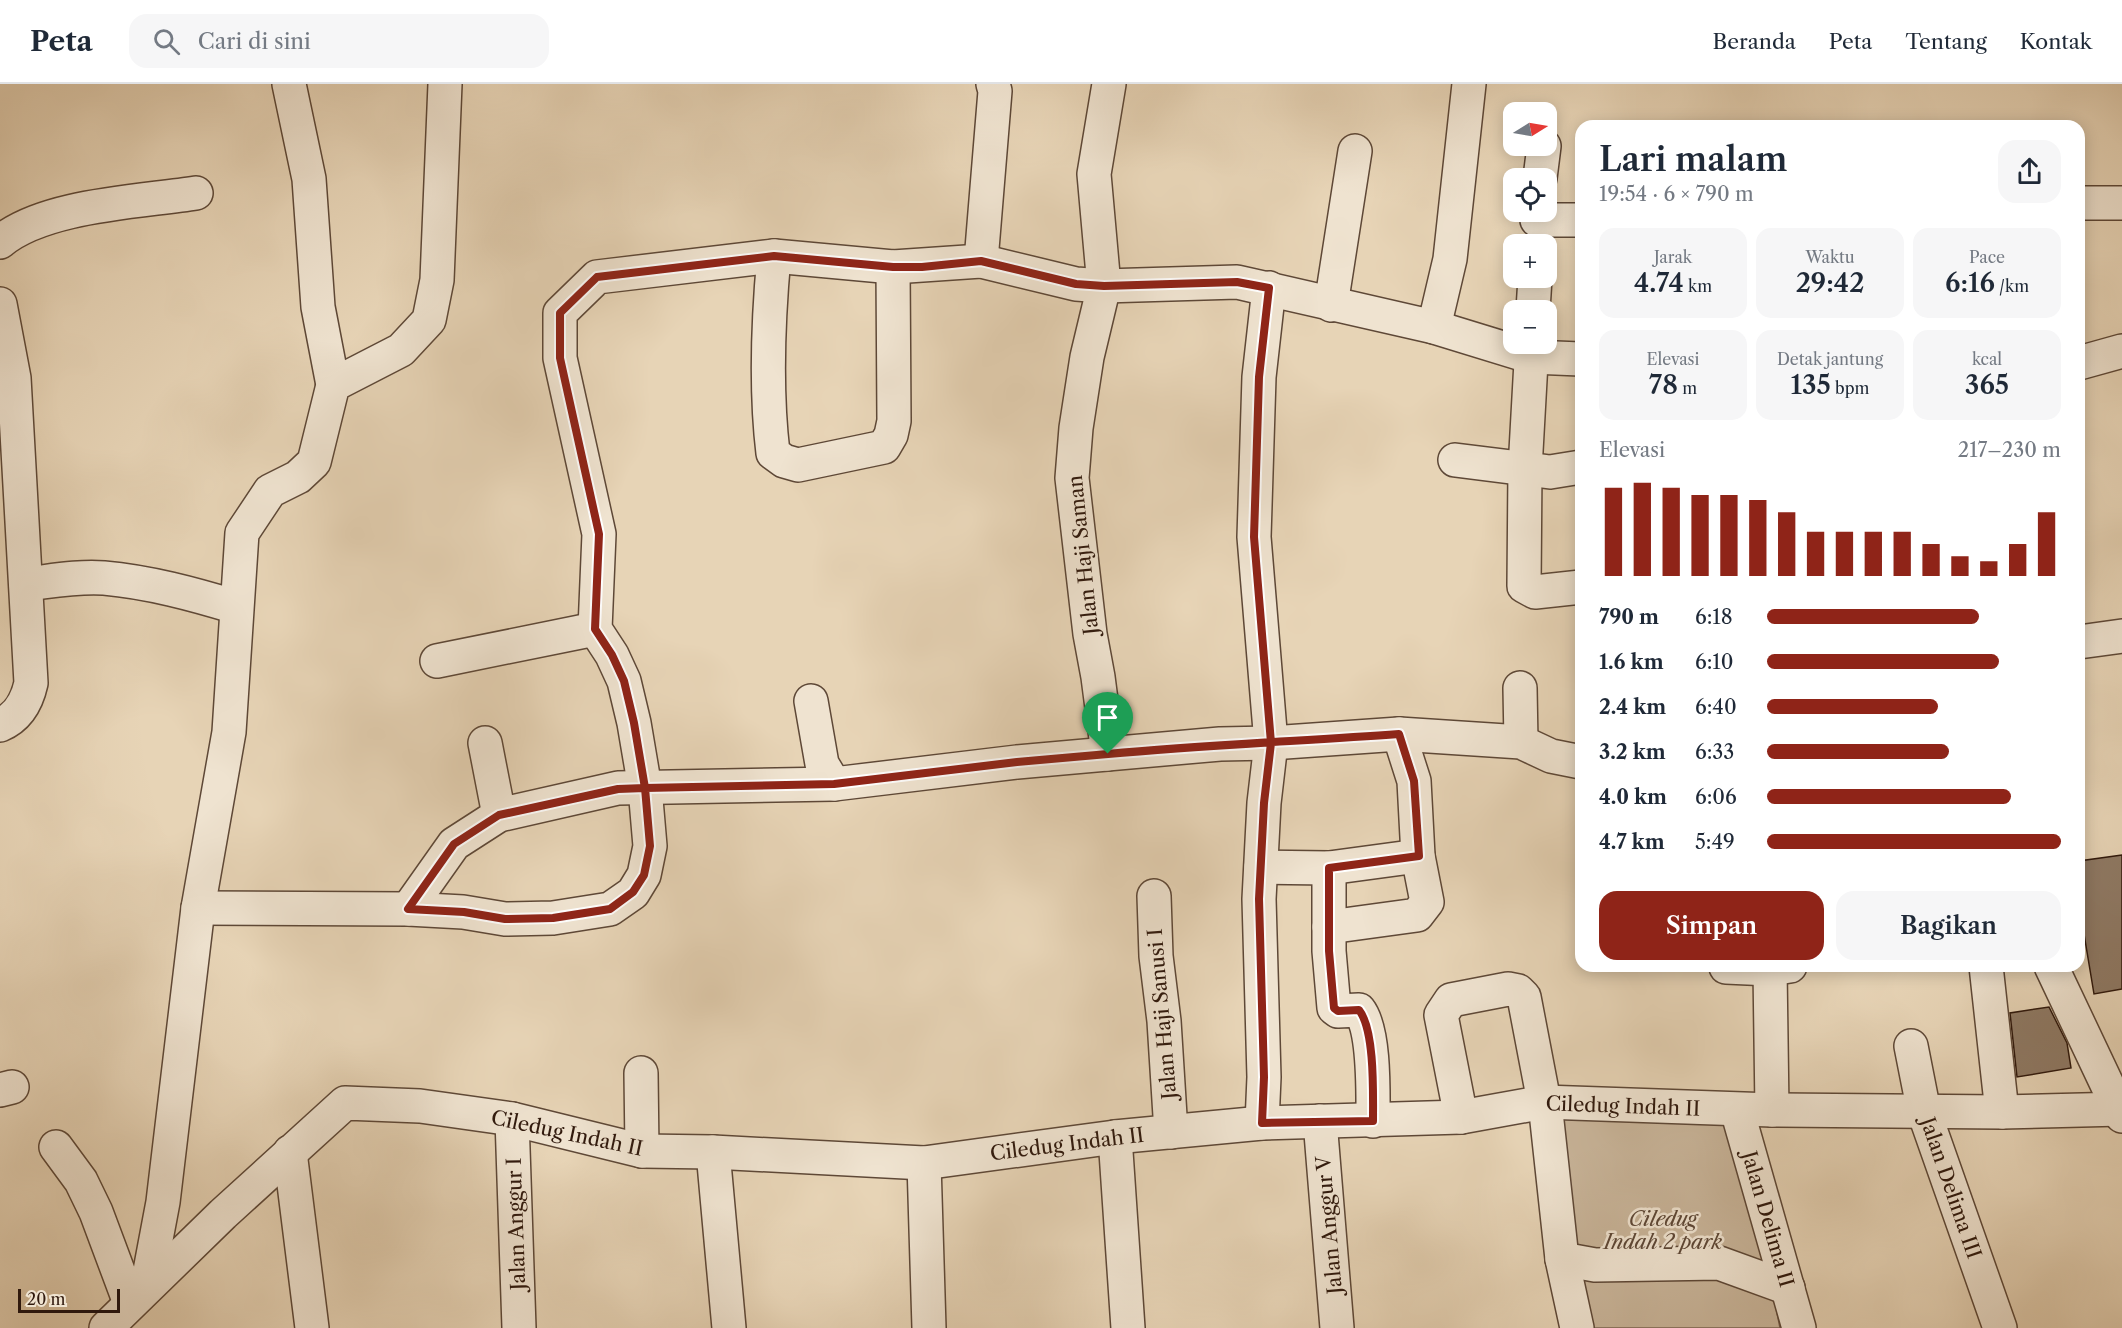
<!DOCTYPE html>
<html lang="id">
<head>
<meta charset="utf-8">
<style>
  :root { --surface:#fff; --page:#f6f6f7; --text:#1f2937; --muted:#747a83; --line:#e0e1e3; --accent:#8f2418 }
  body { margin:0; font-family:"Libre Caslon Text",serif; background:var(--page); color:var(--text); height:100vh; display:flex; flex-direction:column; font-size:22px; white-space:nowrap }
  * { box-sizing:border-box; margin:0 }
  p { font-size:20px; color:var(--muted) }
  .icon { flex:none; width:33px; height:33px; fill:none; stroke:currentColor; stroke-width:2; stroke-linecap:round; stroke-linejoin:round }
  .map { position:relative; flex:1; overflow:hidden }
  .panel { position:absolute; left:1575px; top:36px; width:510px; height:852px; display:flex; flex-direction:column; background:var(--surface); border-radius:18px; box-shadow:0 3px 15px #0003 }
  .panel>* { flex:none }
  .needle { width:39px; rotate:79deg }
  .fabs { position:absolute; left:1503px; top:18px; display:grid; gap:12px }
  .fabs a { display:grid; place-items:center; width:54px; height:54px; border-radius:12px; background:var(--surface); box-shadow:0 3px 15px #0003; font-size:30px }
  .scale { position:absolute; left:18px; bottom:15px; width:102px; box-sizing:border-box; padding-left:6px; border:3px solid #30190d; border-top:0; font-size:16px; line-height:21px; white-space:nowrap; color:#30190d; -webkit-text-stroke:4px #efe3d0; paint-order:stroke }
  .pin { position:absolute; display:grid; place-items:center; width:51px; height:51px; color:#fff; margin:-62px -26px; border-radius:50% 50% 50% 0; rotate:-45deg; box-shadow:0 0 6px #0007 }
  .pin .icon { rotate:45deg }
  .round { display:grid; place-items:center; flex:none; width:63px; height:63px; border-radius:18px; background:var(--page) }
  .summary { display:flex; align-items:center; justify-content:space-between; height:102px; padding:0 24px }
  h1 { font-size:33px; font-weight:600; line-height:45px }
  .metrics { display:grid; grid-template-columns:repeat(3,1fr); gap:9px; height:102px; padding:6px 24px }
  .metrics div { display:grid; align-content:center; border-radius:15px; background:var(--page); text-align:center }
  .metrics b { font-size:26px; font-weight:600 }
  .metrics small { font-size:16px; font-weight:400 }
  .metrics p { font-size:16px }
  .chart { height:168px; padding:12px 24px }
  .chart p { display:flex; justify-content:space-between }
  .chart svg { width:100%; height:108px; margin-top:6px; stroke:var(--accent); stroke-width:6 }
  .button { display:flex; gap:12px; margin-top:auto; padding:12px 24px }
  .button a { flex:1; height:69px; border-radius:18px; background:var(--accent); color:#fff; font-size:24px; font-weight:600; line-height:69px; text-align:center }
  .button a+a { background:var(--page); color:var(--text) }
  ul { padding:0 24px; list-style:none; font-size:20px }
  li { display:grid; grid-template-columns:96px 72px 1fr; align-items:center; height:45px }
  li i { height:15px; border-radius:8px; background:var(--accent) }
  header { display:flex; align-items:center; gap:36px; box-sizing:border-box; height:84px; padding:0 30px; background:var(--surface); border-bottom:2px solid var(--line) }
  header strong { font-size:28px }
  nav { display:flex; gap:33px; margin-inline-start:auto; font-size:21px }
  .search { width:420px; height:54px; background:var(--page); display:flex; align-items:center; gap:15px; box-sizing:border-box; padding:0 21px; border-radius:18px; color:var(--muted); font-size:22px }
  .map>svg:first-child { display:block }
  .green { fill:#c8b499; stroke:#7c6653; stroke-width:1.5 }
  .building { fill:#8f7a65; stroke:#30190d; stroke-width:1.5 }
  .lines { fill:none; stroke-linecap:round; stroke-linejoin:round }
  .minor-casing { stroke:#5e4837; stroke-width:36 }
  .tertiary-casing { stroke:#5e4837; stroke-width:36 }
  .minor { stroke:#efe3d0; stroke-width:33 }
  .tertiary { stroke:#efe3d0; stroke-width:33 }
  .route-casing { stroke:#fff; stroke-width:12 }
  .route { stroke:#8f2418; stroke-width:8 }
  .labels { text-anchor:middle; stroke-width:5; stroke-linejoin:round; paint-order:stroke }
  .street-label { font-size:20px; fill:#30190d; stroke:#efe3d0 }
  .park-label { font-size:20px; font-style:italic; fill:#5e4837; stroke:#efe3d0 }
</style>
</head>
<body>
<header>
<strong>Peta</strong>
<div class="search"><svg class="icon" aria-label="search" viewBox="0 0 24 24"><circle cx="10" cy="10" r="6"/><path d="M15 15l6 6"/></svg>Cari di sini</div>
<nav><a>Beranda</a><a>Peta</a><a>Tentang</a><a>Kontak</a></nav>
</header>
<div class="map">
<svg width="2122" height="1244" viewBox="0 0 2122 1244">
  <rect width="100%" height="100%" fill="#e7d4b6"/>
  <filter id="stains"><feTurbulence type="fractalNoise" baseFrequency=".00333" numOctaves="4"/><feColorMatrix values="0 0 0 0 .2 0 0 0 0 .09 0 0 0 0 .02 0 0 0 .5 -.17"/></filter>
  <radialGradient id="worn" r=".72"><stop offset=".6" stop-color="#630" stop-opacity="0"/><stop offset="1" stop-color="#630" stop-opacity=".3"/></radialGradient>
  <path class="green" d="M 1544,1018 L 1737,1026 L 1780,1244 L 1582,1244 Z"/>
  <g class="building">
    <path d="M 2122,771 L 2122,905 L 2094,910 L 2082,838 L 2079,839 L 2079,777 Z"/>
    <path d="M 2049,923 L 2067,959 L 2071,984 L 2017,993 L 2010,929 Z"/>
  </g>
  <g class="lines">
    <g class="minor-casing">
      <g id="minor">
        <path d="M 289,0 L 309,95 L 318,223 L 333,301"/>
        <path d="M 1540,94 L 1544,62"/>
        <path d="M 2079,119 L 2122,119"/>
        <path d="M 1537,136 L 1581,136"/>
        <path d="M 0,158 C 44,121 139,118 196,109"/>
        <path d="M 774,172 C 768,237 765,303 773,369 L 784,377 L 798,381 L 884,363 L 891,351 L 894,337 L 893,183"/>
        <path d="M 981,177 L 995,7 L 993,0"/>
        <path d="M 0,220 L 14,294 L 31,599 C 27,617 19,633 0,641"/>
        <path d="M 1331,221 L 1355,67"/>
        <path d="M 1533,226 L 1535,194"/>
        <path d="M 1434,243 L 1532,273 L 1580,275"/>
        <path d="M 1532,260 L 1525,385 L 1524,502 L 1535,508 L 1581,503"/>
        <path d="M 2079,279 L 2122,267"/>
        <path d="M 1455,376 L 1550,388 L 1581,383"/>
        <path d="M 26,500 C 52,497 78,492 104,494 C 149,498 193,510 236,523"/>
        <path d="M 2079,558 L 2122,552"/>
        <path d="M 437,577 L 595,545"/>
        <path d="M 1520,604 L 1521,658"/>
        <path d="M 811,617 L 822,680 L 834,700"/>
        <path d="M 485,659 L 499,731"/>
        <path d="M 1108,670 L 1098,593 L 1090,550 L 1072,394 L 1076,344 L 1087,273 L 1104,202 L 1094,90 L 1109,0"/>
        <path d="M 1261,783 L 1329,784 L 1418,772"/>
        <path d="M 1329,784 L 1329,867 L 1334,924 L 1338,927 L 1359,926 C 1375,946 1373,1010 1373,1037"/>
        <path d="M 1154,812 L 1156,872 L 1164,937 L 1171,1048"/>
        <path d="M 198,824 L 408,825 L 463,828 L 505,835 L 553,834 L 610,825 L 633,809 L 644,791 L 650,762 L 645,704 L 634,639 L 624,597 L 612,571 L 595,545 L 599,450 L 560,274 L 560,229 L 597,193 L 774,172 L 893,183 L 981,177 L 1076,200 L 1104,202 L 1237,198 L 1434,243 L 1450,175 L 1469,0"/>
        <path d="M 408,825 L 454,760 L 499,731 L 618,704 L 834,700 L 1017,678 L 1220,660 L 1271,659 L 1399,650 L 1521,658 L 1551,672 L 1581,678"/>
        <path d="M 1329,843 L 1417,831 L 1427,818 L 1418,772 L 1414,697 L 1399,650"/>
        <path d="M 1986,882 L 2002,1028"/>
        <path d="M 2051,882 L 2122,1032"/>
        <path d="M 1726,883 L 1770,885 L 1790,882"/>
        <path d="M 1770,885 L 1772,1026"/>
        <path d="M 1911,962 L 1924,1028 L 2000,1244"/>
        <path d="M 641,989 L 642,1067"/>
        <path d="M 0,1006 L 12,1003"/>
        <path d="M 1737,1026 L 1799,1244"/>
        <path d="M 1461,1033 L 1441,931 L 1451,916 L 1508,905 L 1518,907 L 1524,913 L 1546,1028 L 1562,1175 L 1577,1244"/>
        <path d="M 512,1035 L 519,1244"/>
        <path d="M 1320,1037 L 1337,1244"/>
        <path d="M 1262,1039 L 1264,993 L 1259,815 L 1264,719 L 1271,659 L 1254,453 L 1259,293 L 1269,204"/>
        <path d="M 1115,1053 L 1128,1244"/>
        <path d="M 56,1063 L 81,1097 L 96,1128 L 130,1219"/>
        <path d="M 290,1068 L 312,1244"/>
        <path d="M 713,1068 L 729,1244"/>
        <path d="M 924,1079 L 929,1244"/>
        <path d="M 1562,1175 L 1595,1181 L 1719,1179 L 1788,1204"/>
        <path d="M 147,1203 L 163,1118 L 198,824 L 229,648 L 242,449 L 270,407 L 298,393 L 314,378 L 333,301 L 401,266 L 429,236 L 437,196 L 445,0"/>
      </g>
    </g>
    <g class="tertiary-casing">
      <path id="tertiary" d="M 106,1244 L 223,1130 L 345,1019 L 420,1022 L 512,1035 L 642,1067 L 713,1068 L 924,1079 L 1115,1053 L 1262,1039 L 1461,1033 L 1544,1018 L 1772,1026 L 2002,1028 L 2122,1025"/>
    </g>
    <use href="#minor" class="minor"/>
    <use href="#tertiary" class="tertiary"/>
  </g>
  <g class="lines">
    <g class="route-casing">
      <path id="route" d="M 1108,670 L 1017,678 L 834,700 L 645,704 L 618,705 L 499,731 L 454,760 L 408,825 L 464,828 L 505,835 L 553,834 L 610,825 L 633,808 L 644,791 L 650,762 L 645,704 L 634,639 L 624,597 L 612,571 L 595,545 L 599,450 L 560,274 L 560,229 L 597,193 L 774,172 L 893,183 L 922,183 L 981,177 L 1076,200 L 1104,202 L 1237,198 L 1269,204 L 1259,293 L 1254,453 L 1271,659 L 1264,719 L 1259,815 L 1264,993 L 1262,1039 L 1373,1037 C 1373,1010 1375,946 1359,926 L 1338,927 L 1334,924 L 1329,867 L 1329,784 L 1419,772 L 1414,697 L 1399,650 C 1302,657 1205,661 1108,670"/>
    </g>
    <use href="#route" class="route"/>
  </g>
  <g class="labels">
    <g class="street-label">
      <text transform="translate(1083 471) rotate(-96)" y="7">Jalan Haji Saman</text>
      <text transform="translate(1162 930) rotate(-95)" y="7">Jalan Haji Sanusi I</text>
      <text transform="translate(1623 1022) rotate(2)" y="7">Ciledug Indah II</text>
      <text transform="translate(567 1049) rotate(12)" y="7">Ciledug Indah II</text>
      <text transform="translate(1067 1060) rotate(-7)" y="7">Ciledug Indah II</text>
      <text transform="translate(1951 1104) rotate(71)" y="7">Jalan Delima III</text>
      <text transform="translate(1768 1135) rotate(74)" y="7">Jalan Delima II</text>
      <text transform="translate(516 1140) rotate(-92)" y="7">Jalan Anggur I</text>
      <text transform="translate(1329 1141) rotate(-95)" y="7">Jalan Anggur V</text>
    </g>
    <g class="park-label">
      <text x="1663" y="1142">Ciledug<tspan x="1663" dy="23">Indah 2 park</tspan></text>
    </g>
  </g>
  <rect width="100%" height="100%" filter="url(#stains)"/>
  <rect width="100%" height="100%" fill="url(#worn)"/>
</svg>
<div class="fabs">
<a><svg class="needle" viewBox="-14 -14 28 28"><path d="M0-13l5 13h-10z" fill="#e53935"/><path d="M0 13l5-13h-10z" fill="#747a83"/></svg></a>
<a><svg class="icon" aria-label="locate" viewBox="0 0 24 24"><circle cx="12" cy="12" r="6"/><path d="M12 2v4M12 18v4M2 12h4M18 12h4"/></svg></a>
<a>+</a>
<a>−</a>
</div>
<div class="scale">20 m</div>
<div class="pin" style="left:1108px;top:670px;background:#1e9e55"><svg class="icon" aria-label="arrive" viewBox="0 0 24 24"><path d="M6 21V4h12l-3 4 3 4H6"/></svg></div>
<section class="panel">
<div class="summary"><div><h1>Lari malam</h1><p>19:54 · 6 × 790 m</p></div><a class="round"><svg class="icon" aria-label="share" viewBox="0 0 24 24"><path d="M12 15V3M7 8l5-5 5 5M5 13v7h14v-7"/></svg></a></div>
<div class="metrics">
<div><p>Jarak</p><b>4.74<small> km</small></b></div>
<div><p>Waktu</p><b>29:42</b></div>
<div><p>Pace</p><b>6:16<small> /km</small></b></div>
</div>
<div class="metrics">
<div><p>Elevasi</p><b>78<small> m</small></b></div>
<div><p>Detak jantung</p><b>135<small> bpm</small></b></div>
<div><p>kcal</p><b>365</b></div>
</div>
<div class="chart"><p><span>Elevasi</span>217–230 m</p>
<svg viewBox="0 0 160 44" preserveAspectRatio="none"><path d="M5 44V8M15 44V6M25 44V8M35 44V11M45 44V11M55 44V13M65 44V18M75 44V26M85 44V26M95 44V26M105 44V26M115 44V31M125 44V36M135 44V38M145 44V31M155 44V18"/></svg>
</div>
<ul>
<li><b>790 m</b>6:18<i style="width:72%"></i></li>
<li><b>1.6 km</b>6:10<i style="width:79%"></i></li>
<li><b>2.4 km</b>6:40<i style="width:58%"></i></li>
<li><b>3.2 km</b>6:33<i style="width:62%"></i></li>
<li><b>4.0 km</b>6:06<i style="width:83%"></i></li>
<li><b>4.7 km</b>5:49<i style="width:100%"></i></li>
</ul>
<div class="button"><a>Simpan</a><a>Bagikan</a></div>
</section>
</div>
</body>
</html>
